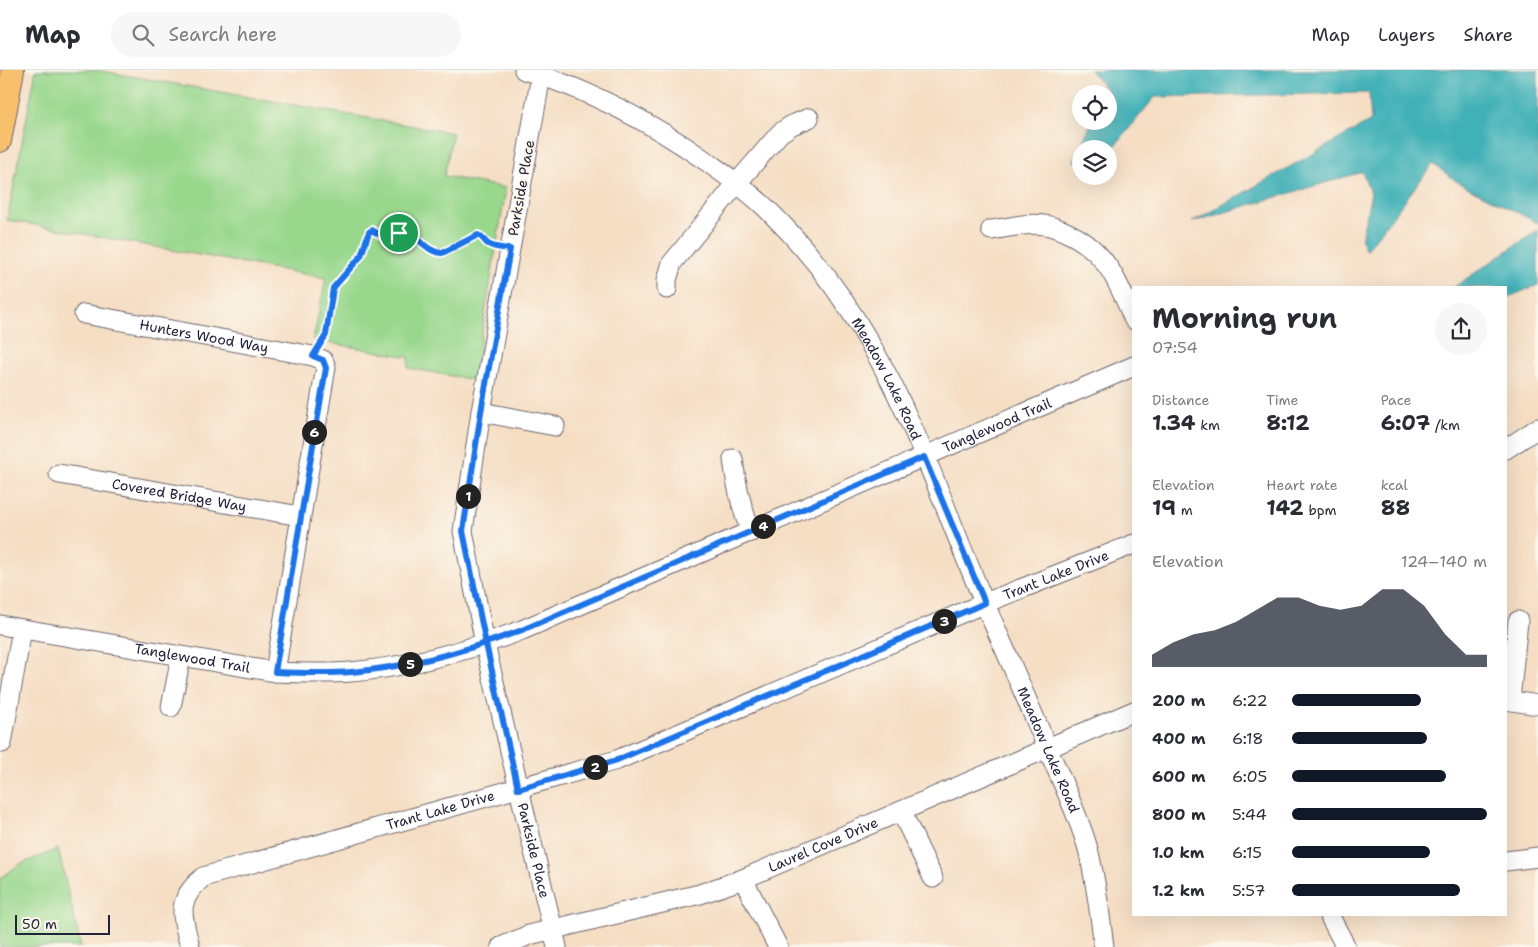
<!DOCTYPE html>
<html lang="en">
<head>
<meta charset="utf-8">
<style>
  :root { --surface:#fff; --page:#f7f7f7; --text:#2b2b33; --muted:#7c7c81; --line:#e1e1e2; --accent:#111827 }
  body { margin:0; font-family:"Shantell Sans",sans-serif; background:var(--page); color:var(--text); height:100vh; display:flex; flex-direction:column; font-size:19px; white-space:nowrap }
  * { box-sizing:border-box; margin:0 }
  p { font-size:16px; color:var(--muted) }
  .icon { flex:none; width:28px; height:28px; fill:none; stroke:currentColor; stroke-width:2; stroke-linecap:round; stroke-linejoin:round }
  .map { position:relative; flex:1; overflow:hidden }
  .sheet { position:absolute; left:1132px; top:216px; width:375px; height:630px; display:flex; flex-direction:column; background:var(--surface); border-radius:0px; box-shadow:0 5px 20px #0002 }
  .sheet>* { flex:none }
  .buttons { position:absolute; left:1072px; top:15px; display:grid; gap:10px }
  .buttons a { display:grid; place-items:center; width:45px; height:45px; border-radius:50%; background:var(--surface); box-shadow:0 5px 20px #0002; font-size:25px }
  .scale { position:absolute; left:15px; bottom:12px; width:95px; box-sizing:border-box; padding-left:5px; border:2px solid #22223b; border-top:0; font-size:14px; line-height:18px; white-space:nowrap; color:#22223b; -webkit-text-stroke:4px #fbf7ec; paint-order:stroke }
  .pin { position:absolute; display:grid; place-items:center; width:42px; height:42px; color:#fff; margin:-21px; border:2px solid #fff; border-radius:50%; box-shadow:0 1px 5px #0007 }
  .km { position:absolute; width:25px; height:25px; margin:-12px; border-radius:50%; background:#222; color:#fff; font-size:14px; line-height:25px; text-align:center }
  .round { display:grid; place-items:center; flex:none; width:52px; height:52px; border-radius:26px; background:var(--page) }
  .summary { display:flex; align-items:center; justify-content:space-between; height:85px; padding:0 20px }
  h1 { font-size:28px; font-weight:700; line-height:38px }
  .stats { display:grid; grid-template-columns:repeat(3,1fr); gap:8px; height:85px; padding:5px 20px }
  .stats div { display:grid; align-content:center }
  .stats b { font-size:21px; font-weight:700 }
  .stats small { font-size:14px; font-weight:400 }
  .stats p { font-size:14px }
  .chart { height:140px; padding:10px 20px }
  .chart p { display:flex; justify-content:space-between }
  .chart svg { width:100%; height:90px; margin-top:5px; fill:var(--accent); opacity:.7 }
  ul { padding:0 20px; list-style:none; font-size:16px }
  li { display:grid; grid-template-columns:80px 60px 1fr; align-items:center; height:38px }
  li i { height:12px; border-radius:6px; background:var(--accent) }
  header { display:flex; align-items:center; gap:30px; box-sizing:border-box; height:70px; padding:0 25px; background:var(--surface); border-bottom:1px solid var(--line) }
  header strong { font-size:24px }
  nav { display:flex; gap:28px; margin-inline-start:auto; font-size:18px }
  .search { width:350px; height:45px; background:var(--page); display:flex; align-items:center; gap:12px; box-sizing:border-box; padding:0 18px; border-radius:28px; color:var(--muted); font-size:19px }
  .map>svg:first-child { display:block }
  .green { fill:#98d78c; stroke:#5d7c64 }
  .water { fill:#40b1b7; stroke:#316a79 }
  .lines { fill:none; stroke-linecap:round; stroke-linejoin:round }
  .minor-casing { stroke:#6c646b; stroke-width:21 }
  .major-casing { stroke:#6c646b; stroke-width:24 }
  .path { stroke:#6c646b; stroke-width:2.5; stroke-dasharray:1 4; stroke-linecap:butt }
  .minor { stroke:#fff; stroke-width:19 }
  .major { stroke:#f8bf6c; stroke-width:22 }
  .route-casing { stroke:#fff; stroke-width:10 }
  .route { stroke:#1a73e8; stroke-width:6 }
  .labels { text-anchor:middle; stroke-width:4; stroke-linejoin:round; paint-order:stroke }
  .street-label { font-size:14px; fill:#22223b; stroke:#fbf7ec }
</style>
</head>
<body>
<header>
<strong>Map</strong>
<div class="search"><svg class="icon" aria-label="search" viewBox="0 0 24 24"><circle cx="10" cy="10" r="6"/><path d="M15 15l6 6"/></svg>Search here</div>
<nav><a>Map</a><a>Layers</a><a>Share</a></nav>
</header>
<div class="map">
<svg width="1538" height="877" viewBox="0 0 1538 877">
  <rect width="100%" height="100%" fill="#fbf7ec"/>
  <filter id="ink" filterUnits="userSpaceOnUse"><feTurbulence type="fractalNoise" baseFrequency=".02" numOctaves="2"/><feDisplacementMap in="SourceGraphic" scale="10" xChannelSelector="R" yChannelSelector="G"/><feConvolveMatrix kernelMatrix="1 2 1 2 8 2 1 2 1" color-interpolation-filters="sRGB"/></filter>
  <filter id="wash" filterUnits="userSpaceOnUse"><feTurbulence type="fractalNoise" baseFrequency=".0096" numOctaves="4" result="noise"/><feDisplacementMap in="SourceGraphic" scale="20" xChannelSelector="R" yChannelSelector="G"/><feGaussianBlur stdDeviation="1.12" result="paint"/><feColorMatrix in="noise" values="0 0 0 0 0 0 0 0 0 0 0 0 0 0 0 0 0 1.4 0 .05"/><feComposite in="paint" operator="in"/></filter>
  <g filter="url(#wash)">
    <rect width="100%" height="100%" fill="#f5dec4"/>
    <g class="green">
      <path d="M 36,0 L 96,0 L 453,63 L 444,106 L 506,118 L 474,310 L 408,298 L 409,287 L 313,270 L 326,208 L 7,150 Z"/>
      <path d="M 58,779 L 81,877 L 0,877 L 0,809 L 18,795 Z"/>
    </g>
    <g class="water">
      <path d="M 1090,0 L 1538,0 L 1538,153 L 1459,113 L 1433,94 L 1366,181 L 1361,170 L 1371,123 L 1362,102 L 1192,152 L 1371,51 L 1369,23 L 1155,27 L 1109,83 L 1109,79 L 1081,79 L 1081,94 L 1074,91 L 1092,51 L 1109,51 L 1109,24 L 1104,24 L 1106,19 Z"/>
      <path d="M 1538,160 L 1538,215 L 1506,228 L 1506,218 L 1454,217 Z"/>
    </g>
  </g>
  <g filter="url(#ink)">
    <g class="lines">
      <g class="minor-casing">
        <g id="minor">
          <path id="s1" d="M 524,0 C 590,20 649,51 706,91 C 727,106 749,121 767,139 C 806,177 841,223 868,270 C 918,355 948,449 987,539 C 1009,588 1030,637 1051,686 C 1064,716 1079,747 1088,779 C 1096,811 1100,844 1104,877"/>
          <path id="s2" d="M 542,0 L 481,342 L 463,461 L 485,574 L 519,719 L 557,877"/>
          <path d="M 991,160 C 1008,158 1027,152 1044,155 C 1053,156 1062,160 1070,164 C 1107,182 1119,214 1134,250"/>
          <path d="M 667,219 L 667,210 L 672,193 L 737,113 L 780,63 L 792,55 L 809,48"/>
          <path id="s3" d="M 84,244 L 313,286 L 323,290 L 326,297 L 275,602"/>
          <path d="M 481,342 L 555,356"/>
          <path d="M 1506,379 L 1538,358"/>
          <path d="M 733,389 C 736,415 741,437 751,462"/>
          <path id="s4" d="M 59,404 L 300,446"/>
          <path id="s5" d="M 0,555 L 275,602 C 300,603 326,604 351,602 C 410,597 467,581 522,560 L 1134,296"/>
          <path d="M 1506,630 L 1538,635"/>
          <path d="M 1510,630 L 1518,551"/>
          <path d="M 171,637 L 181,587"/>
          <path d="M 2,673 L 22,559"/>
          <path d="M 901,741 L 933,808"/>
          <path d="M 1506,791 L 1538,787"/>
          <path d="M 743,809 L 778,877"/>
          <path d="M 1329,845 L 1346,877"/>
          <path id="s6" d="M 190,877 C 182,844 175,832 203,807 L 617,690 L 985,533 L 1134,474"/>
          <path id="s7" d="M 501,877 L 529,865 L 700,824 L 743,809 L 1134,641"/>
        </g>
      </g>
      <g class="major-casing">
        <path id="major" d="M 0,71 L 13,0"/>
      </g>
      <path class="path" d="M 322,274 L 326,265 L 333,219 L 361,187 L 365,179 L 369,161 L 372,161 C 375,163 378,165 382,166 C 391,169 401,159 409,163 C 420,169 428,183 442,183 L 478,165 C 486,169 487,175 497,177"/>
      <use href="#minor" class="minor"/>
      <use href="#major" class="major"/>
    </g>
  </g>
  <g class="lines" filter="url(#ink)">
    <g class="route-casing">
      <path id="route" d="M 399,163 C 413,157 425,183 442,183 L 478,165 C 483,167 484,171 488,174 C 494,178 504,178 510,179 L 481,342 L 463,461 L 486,574 L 518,719 L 617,690 L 985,533 L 924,387 L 522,560 C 467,581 410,597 351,602 C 326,604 300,603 275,602 L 326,298 L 323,290 L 313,286 L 326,265 L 333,218 L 361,186 L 369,162 L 372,160 C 382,167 387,168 399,163"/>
    </g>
    <use href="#route" class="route"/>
  </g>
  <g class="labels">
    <g class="street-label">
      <text transform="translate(521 118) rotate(-80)" y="5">Parkside Place</text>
      <text dy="5" stroke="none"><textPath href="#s3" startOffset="122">Hunters Wood Way</textPath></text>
      <text dy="5" stroke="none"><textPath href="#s1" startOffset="491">Meadow Lake Road</textPath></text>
      <text dy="5" stroke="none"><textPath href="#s5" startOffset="1049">Tanglewood Trail</textPath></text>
      <text dy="5" stroke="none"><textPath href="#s4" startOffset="122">Covered Bridge Way</textPath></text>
      <text dy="5" stroke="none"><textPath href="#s6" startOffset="984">Trant Lake Drive</textPath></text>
      <text dy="5" stroke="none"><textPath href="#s5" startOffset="195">Tanglewood Trail</textPath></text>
      <text dy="5" stroke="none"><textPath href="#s1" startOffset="896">Meadow Lake Road</textPath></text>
      <text dy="5" stroke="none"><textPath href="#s6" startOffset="324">Trant Lake Drive</textPath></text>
      <text dy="5" stroke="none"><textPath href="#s7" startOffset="339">Laurel Cove Drive</textPath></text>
      <text dy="5" stroke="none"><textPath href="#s2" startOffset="795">Parkside Place</textPath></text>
    </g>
  </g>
</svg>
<div class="buttons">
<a><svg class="icon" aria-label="locate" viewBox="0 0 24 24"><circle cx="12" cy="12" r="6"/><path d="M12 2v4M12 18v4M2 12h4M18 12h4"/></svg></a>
<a><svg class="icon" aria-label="layers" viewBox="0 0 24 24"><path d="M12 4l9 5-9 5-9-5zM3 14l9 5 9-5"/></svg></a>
</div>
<div class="scale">50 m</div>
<div class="pin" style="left:399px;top:163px;background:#1e9e55"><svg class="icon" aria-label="arrive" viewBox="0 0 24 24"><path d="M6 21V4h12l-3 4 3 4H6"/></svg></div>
<b class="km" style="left:468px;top:426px">1</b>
<b class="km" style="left:595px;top:697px">2</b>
<b class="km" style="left:944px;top:551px">3</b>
<b class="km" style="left:763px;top:456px">4</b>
<b class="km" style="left:410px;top:594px">5</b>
<b class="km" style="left:314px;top:362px">6</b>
<section class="sheet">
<div class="summary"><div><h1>Morning run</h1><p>07:54</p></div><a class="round"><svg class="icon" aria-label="share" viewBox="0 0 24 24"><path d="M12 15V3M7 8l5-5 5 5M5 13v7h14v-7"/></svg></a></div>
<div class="stats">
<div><p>Distance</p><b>1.34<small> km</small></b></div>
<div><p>Time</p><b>8:12</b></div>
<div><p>Pace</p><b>6:07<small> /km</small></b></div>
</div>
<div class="stats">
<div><p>Elevation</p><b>19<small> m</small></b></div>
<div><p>Heart rate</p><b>142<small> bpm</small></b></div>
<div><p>kcal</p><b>88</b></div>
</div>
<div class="chart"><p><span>Elevation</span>124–140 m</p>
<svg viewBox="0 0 160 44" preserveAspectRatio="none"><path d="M0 44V38L10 32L20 28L30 26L40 22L50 16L60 10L70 10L80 14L90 16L100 14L110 6L120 6L130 14L140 28L150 38L160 38V44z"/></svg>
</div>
<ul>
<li><b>200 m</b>6:22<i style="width:66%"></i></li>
<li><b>400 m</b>6:18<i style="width:69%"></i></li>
<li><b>600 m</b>6:05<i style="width:79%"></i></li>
<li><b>800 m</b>5:44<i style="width:100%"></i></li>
<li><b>1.0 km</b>6:15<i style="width:71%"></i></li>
<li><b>1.2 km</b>5:57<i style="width:86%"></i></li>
</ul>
</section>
</div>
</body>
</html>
